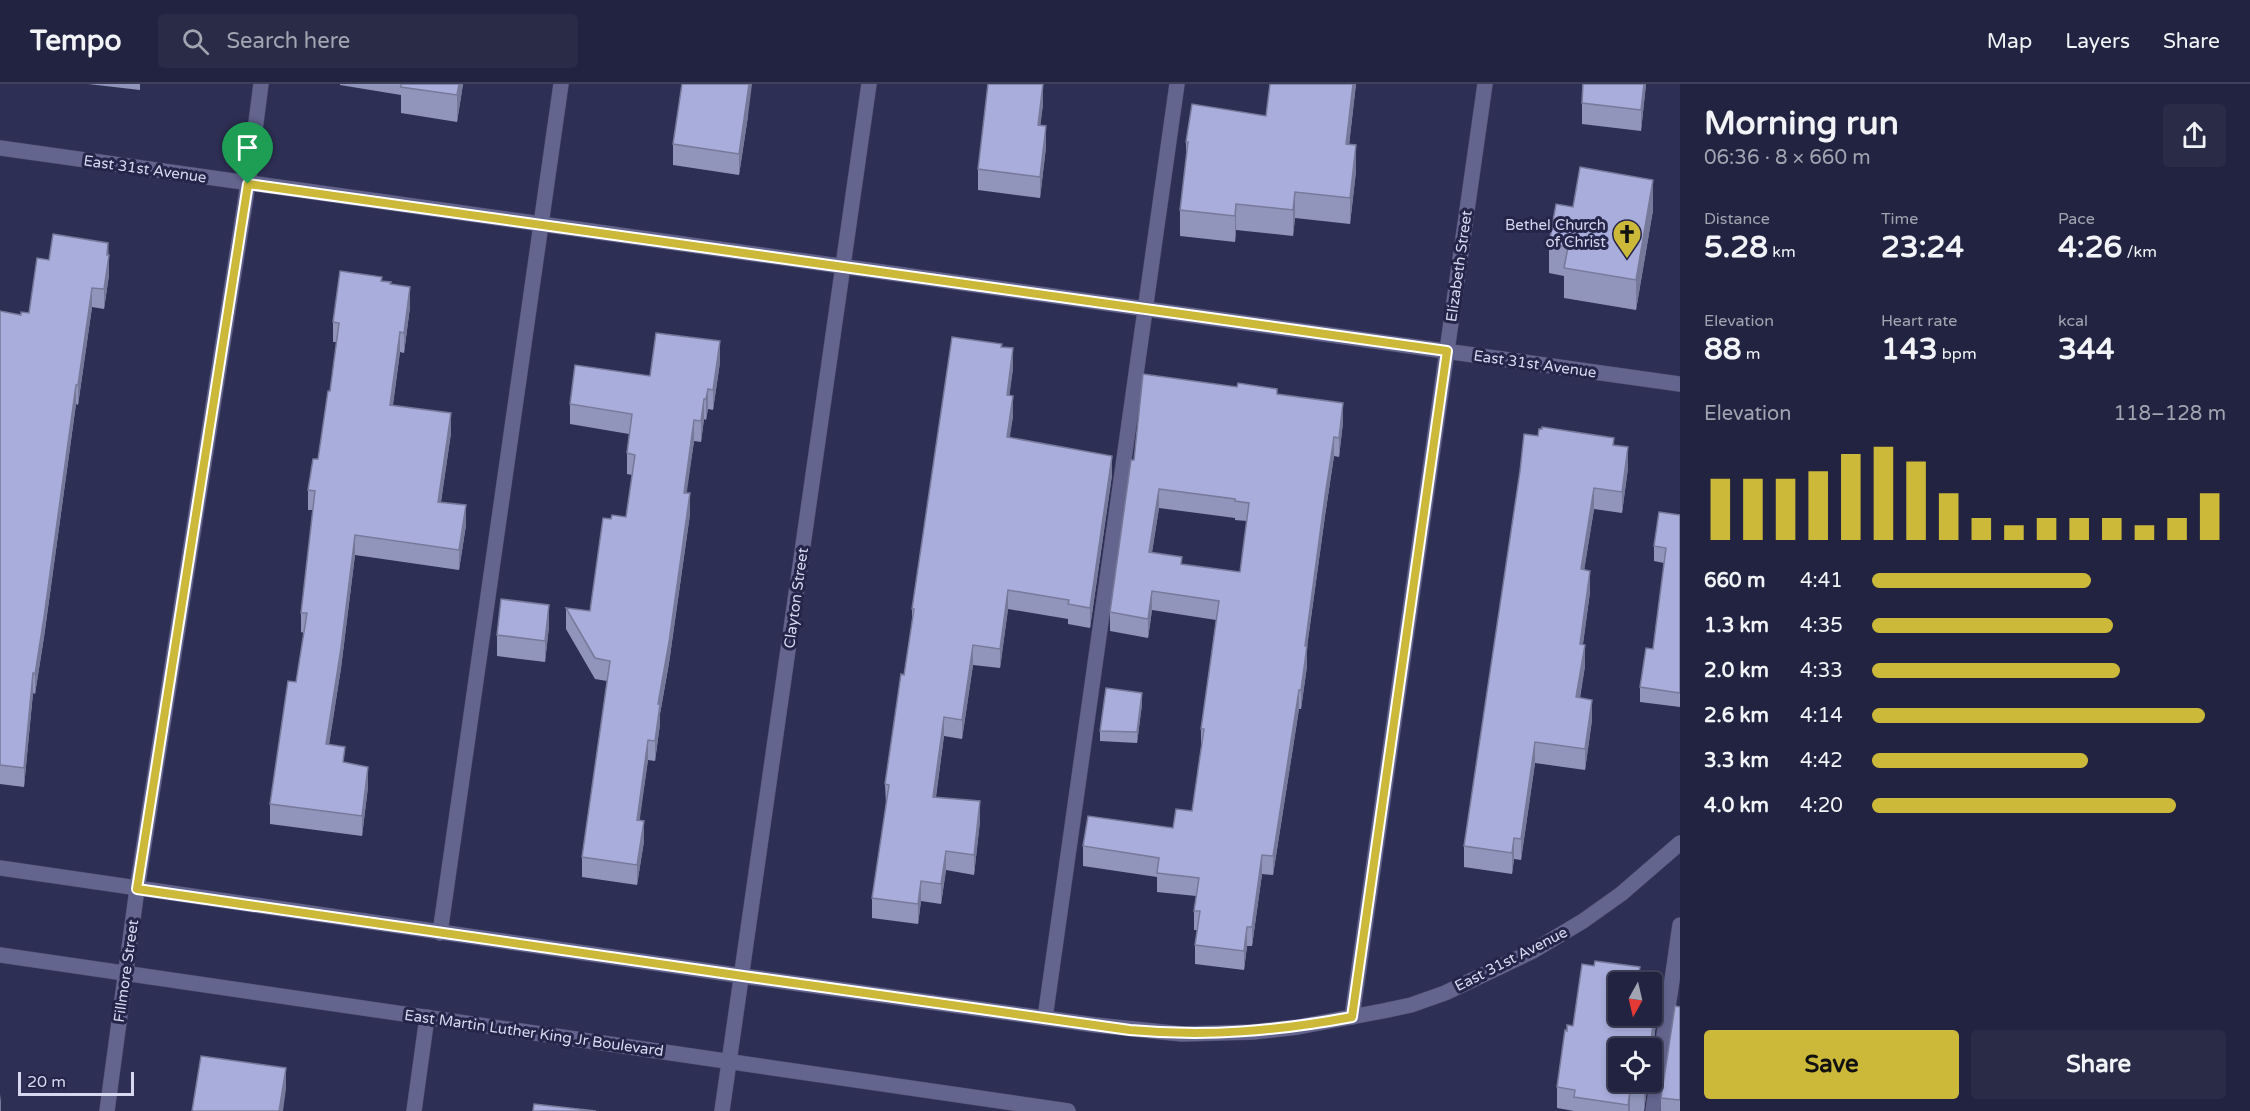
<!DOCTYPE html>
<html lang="en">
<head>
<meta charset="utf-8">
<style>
  :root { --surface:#222340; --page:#2a2b47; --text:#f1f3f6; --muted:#a2a4b1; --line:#3f4059; --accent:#ccb939 }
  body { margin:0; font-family:"Varela Round",sans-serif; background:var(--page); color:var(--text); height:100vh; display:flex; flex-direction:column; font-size:22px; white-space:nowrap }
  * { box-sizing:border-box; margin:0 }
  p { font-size:20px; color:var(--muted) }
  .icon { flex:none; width:33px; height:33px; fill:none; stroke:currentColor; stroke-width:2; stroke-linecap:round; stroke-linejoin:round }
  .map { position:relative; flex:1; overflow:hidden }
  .details { display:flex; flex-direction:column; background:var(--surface); width:570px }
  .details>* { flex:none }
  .needle { width:39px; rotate:188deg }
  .buttons { position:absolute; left:1608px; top:888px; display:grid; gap:12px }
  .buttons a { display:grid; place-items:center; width:54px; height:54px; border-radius:6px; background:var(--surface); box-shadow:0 3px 9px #0003,0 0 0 2px var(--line); font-size:30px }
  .scale { position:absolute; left:18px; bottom:15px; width:116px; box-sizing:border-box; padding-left:6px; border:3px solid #d6d8f0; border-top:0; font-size:16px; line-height:21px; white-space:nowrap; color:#d6d8f0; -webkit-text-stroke:4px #25254a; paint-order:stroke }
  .pin { position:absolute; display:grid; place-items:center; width:51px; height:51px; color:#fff; margin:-62px -26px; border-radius:50% 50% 50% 0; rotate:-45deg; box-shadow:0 0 6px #0007 }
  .pin .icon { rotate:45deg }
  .round { display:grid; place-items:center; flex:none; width:63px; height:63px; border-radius:6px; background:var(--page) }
  .overview { display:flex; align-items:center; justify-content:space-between; height:102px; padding:0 24px }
  h1 { font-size:33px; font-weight:700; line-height:45px }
  .figures { display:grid; grid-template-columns:repeat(3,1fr); gap:9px; height:102px; padding:6px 24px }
  .figures div { display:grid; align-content:center }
  .figures b { font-size:30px; font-weight:700 }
  .figures small { font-size:16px; font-weight:400 }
  .figures p { font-size:16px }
  .chart { height:168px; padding:12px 24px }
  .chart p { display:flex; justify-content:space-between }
  .chart svg { width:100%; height:108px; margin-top:6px; stroke:var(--accent); stroke-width:6 }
  .cta { display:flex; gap:12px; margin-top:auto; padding:12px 24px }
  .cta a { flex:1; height:69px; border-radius:6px; background:var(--accent); color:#111; font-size:24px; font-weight:700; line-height:69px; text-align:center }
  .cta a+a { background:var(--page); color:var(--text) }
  ul { padding:0 24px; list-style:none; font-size:20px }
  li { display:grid; grid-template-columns:96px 72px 1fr; align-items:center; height:45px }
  li i { height:15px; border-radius:8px; background:var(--accent) }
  header { display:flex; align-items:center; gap:36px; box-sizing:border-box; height:84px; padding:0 30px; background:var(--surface); border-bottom:2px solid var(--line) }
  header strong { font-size:28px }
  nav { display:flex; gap:33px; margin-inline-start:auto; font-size:21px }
  .search { width:420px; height:54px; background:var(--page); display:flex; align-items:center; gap:15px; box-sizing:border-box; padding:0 21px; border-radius:6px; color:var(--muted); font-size:22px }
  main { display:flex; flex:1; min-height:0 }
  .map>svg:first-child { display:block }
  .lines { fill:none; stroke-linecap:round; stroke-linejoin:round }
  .lane-casing { stroke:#4c4c6c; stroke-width:16 }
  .street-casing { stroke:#4c4c6c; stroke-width:16 }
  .secondary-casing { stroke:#4c4c6c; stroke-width:16 }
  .lane { stroke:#63658f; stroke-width:15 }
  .street { stroke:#63658f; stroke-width:15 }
  .secondary { stroke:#63658f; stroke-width:15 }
  .wall { fill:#9195bc; fill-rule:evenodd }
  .shaded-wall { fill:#767999 }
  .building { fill:#a9addb; stroke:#767999; stroke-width:1.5; fill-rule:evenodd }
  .route-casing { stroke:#fff; stroke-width:12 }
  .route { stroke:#ccb939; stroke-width:8 }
  .labels { text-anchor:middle; stroke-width:6; stroke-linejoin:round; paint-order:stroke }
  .street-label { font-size:15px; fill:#d6d8f0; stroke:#25254a }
  .poi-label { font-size:15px; fill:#d6d8f0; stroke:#25254a; text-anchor:end }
</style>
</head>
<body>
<header>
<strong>Tempo</strong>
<div class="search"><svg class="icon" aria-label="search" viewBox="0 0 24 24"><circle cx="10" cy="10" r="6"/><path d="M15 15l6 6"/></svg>Search here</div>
<nav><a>Map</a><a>Layers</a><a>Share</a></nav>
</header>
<main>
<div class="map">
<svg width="1680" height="1027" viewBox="0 0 1680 1027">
  <rect width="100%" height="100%" fill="#2e2f55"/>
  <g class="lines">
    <g class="lane-casing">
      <g id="lane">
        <path d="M 440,849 L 561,0"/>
        <path d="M 1045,934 L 1177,0"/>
        <path d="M 414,1027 L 427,933"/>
        <path d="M 1653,1027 L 1680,841"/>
      </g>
    </g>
    <g class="street-casing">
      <g id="street">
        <path d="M 0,64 L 1680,300"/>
        <path d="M 1352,933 L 1485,0"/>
        <path d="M 107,1027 L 137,805 L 248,100 L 261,0"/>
        <path d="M 722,1027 L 869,0"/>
      </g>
    </g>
    <g class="secondary-casing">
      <g id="secondary">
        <path d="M 0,784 L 743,892 L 1095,941 L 1182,950 L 1253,948 L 1298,943 L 1383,927 L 1411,921 L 1445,909 L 1533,867 L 1583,837 L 1621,810 L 1680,759"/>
        <path d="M 0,871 L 1068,1027"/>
      </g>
    </g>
    <use href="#lane" class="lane"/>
    <use href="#street" class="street"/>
    <use href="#secondary" class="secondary"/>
  </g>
  <g class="wall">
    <path d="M 88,0 L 140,0 L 140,6 Z"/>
    <path d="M 340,0 L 463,0 L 457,38 L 401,29 L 401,11 L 340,1 Z"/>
    <path d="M 1356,0 L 1349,61 L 1356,87 L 1350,140 L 1295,134 L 1293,152 L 1236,146 L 1235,158 L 1180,152 L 1180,126 L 1186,80 L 1186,58 L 1266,32 Z"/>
    <path d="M 1646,0 L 1641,47 L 1582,40 L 1582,19 Z"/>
    <path d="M 1043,20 L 1040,41 L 1046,63 L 1040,114 L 978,106 L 978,85 Z"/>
    <path d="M 748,32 L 739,91 L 673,81 L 673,60 Z"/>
    <path d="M 1573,123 L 1653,126 L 1636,226 L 1564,214 L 1564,192 L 1549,189 L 1549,160 Z"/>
    <path d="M 108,159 L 109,191 L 104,225 L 92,223 L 78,321 L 76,320 L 44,553 L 35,610 L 33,609 L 24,703 L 0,700 L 0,227 L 21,231 L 29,229 L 49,176 Z"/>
    <path d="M 382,197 L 391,200 L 410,223 L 404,269 L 400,268 L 393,321 L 451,349 L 441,418 L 466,441 L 459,486 L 355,471 L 341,584 L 329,660 L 345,679 L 368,703 L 362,752 L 270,740 L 270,720 L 296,598 L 304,549 L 301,548 L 301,529 L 313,426 L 308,426 L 308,406 L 318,375 L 330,307 L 337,258 L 333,258 L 333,238 Z"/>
    <path d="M 1002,263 L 1013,284 L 1009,312 L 1013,332 L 1009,354 L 1112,391 L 1090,544 L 1068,540 L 1068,535 L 1008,525 L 1000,584 L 973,581 L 962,655 L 944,652 L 936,713 L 980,737 L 974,791 L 946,786 L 941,820 L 921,817 L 918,840 L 872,834 L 872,814 L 886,720 L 885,700 L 904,591 L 912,538 L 912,525 Z"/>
    <path d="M 720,278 L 713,326 L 708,325 L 706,336 L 704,335 L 701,358 L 694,357 L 686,409 L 690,430 L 669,579 L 660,630 L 660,640 L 655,677 L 648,676 L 639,736 L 644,757 L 637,801 L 582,793 L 582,773 L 607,597 L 595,595 L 566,545 L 566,524 L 590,527 L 611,435 L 626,433 L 632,391 L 627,390 L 627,369 L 629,350 L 570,340 L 570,320 L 650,292 Z"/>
    <path d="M 1277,310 L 1343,338 L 1339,373 L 1334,372 L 1325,432 L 1307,563 L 1307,582 L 1301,625 L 1299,625 L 1273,791 L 1262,790 L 1252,862 L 1247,862 L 1244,886 L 1195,880 L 1195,861 L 1197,846 L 1194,846 L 1194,827 L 1196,812 L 1157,808 L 1157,793 L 1083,782 L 1083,762 L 1173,744 L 1192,727 L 1201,664 L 1201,645 L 1216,536 L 1152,526 L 1148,554 L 1110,547 L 1110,528 L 1134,376 ZM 1159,424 L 1235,434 L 1235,436 L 1247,437 L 1240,488 L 1182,480 L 1152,468 Z"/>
    <path d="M 1538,352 L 1614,361 L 1628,384 L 1622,429 L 1594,425 L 1584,486 L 1590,508 L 1583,560 L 1585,582 L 1580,614 L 1592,636 L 1585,686 L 1535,679 L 1521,776 L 1514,775 L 1512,790 L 1464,783 L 1464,762 Z"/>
    <path d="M 1680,431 L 1680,623 L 1640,618 L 1640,603 L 1653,565 L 1664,479 L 1654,477 L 1654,462 Z"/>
    <path d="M 549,542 L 545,578 L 497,572 L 497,551 Z"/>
    <path d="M 1142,620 L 1137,659 L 1100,657 L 1100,647 Z"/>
    <path d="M 1595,877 L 1640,883 L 1640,898 L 1618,898 L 1618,932 L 1652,932 L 1652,917 L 1656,918 L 1656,939 L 1652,972 L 1652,964 L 1618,964 L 1618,998 L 1648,998 L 1644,1027 L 1574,1027 L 1557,1024 L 1557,1003 L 1565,946 L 1567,947 L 1567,941 L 1573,942 L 1582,880 L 1594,882 Z"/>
    <path d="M 1680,923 L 1680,1027 L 1661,1027 L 1661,1014 Z"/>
  </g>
  <g class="shaded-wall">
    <path d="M 459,0 L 463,0 L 457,38 L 457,11 Z"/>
    <path d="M 749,0 L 752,0 L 748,32 L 739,91 L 739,70 Z"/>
    <path d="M 1043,0 L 1043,20 L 1038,62 L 1038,41 Z"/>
    <path d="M 1353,0 L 1356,0 L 1346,86 L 1346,60 Z"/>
    <path d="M 1644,0 L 1646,0 L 1641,47 L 1641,26 Z"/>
    <path d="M 1046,42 L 1046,63 L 1040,114 L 1040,93 Z"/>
    <path d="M 1356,61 L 1356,87 L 1350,140 L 1350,114 Z"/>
    <path d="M 1653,96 L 1653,126 L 1636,226 L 1636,196 Z"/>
    <path d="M 1295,108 L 1295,134 L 1293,152 L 1293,126 Z"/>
    <path d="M 1236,120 L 1236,146 L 1235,158 L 1235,132 Z"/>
    <path d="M 108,159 L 109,191 L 104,225 L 104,205 Z"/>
    <path d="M 410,203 L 410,223 L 404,269 L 404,249 Z"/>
    <path d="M 92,204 L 92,223 L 78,321 L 78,301 Z"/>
    <path d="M 400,248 L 400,268 L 390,340 L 390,321 Z"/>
    <path d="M 720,257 L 720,278 L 713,326 L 713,306 Z"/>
    <path d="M 1013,264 L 1013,284 L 1007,331 L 1007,311 Z"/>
    <path d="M 76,301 L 76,320 L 44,553 L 35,610 L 35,590 Z"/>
    <path d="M 708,305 L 708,325 L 706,336 L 706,315 Z"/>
    <path d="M 1013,312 L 1013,332 L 1007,373 L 1007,353 Z"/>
    <path d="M 704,315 L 704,335 L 701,358 L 701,337 Z"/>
    <path d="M 1343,319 L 1343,338 L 1339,373 L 1339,354 Z"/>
    <path d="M 451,329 L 451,349 L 438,437 L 438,418 Z"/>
    <path d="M 694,336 L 694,357 L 684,429 L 684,409 Z"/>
    <path d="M 1334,353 L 1334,372 L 1325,432 L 1307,563 L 1307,582 L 1301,625 L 1301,606 L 1305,562 L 1325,412 Z"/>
    <path d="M 1628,363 L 1628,384 L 1622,429 L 1622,408 Z"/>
    <path d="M 1112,372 L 1112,391 L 1090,544 L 1090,524 Z"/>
    <path d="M 1594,404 L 1594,425 L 1581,506 L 1581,485 Z"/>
    <path d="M 1159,405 L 1159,424 L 1149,487 L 1149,468 Z"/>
    <path d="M 690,409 L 690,430 L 669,579 L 660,630 L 660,640 L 655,677 L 655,657 L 658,620 Z"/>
    <path d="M 466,421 L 466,441 L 459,486 L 459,466 Z"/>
    <path d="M 355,451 L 355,471 L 341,584 L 326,680 L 326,660 Z"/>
    <path d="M 1590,487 L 1590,508 L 1580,581 L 1580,560 Z"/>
    <path d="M 1008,506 L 1008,525 L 1000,584 L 1000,565 Z"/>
    <path d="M 1152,507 L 1152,526 L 1148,554 L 1148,535 Z"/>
    <path d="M 549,521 L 549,542 L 545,578 L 545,557 Z"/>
    <path d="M 973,561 L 973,581 L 962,655 L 962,636 Z"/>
    <path d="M 1585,561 L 1585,582 L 1576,634 L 1576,613 Z"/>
    <path d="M 33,589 L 33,609 L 24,703 L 24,684 Z"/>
    <path d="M 1299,606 L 1299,625 L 1273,791 L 1273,772 Z"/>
    <path d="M 1142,609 L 1142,620 L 1137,659 L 1137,648 Z"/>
    <path d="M 1592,616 L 1592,636 L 1585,686 L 1585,665 Z"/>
    <path d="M 944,633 L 944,652 L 933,733 L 933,713 Z"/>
    <path d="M 648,656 L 648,676 L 637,756 L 637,736 Z"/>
    <path d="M 1535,658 L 1535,679 L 1521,776 L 1521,755 Z"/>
    <path d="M 368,683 L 368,703 L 362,752 L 362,732 Z"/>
    <path d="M 980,717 L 980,737 L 974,791 L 974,771 Z"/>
    <path d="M 644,737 L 644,757 L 637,801 L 637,781 Z"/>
    <path d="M 1514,754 L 1514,775 L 1512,790 L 1512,769 Z"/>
    <path d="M 946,767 L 946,786 L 941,820 L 941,800 Z"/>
    <path d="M 1262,771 L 1262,790 L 1252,862 L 1252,843 Z"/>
    <path d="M 921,797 L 921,817 L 918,840 L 918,820 Z"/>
    <path d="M 1247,843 L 1247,862 L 1244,886 L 1244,867 Z"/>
    <path d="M 1656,918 L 1656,939 L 1652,972 L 1652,964 L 1650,964 Z"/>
    <path d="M 286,984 L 286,1005 L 283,1027 L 279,1027 Z"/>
    <path d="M 1645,998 L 1648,998 L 1644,1027 L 1644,1009 Z"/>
    <path d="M 1630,1007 L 1630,1027 L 1628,1027 L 1628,1021 Z"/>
    <path d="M 1,1010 L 1,1027 L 0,1027 L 0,1017 Z"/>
  </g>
  <g class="building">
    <path d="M 401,0 L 459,0 L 457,11 L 401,3 Z"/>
    <path d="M 682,0 L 749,0 L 739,70 L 673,60 Z"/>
    <path d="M 988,0 L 1043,0 L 1038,41 L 1046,42 L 1040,93 L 978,85 Z"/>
    <path d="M 1270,0 L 1353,0 L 1346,60 L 1356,61 L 1350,114 L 1295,108 L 1293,126 L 1236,120 L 1235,132 L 1180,126 L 1188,58 L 1186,58 L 1192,20 L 1266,32 Z"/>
    <path d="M 1583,0 L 1644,0 L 1641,26 L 1582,19 Z"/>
    <path d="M 1580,83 L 1653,96 L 1636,196 L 1564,184 L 1568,163 L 1549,160 L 1556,120 L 1573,123 Z"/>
    <path d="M 53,150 L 108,159 L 107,171 L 109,171 L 104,205 L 92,204 L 78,301 L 76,301 L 44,533 L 35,590 L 33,589 L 24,684 L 0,681 L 0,227 L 21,231 L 21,228 L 29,229 L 37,174 L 49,176 Z"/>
    <path d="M 340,187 L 382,193 L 381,197 L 391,198 L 390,200 L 410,203 L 404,249 L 400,248 L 390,321 L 451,329 L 438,418 L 466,421 L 459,466 L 355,451 L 341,564 L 326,660 L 345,663 L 343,678 L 368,683 L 362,732 L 270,720 L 288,597 L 296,598 L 307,529 L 301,529 L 315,407 L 308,406 L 313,375 L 318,375 L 328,307 L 330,307 L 339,239 L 333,238 Z"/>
    <path d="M 656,249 L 720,257 L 713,306 L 708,305 L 706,315 L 704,315 L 701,337 L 694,336 L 684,409 L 690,409 L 669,558 L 658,620 L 660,620 L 655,657 L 648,656 L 637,736 L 644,737 L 637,781 L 582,773 L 610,577 L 595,574 L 566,524 L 590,527 L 603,434 L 611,435 L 612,431 L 626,433 L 635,371 L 627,369 L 632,330 L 570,320 L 575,281 L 650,292 Z"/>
    <path d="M 952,253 L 1002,260 L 1001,263 L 1013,264 L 1007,311 L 1013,312 L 1007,353 L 1112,372 L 1090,524 L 1068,520 L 1069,516 L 1008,506 L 1000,565 L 973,561 L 962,636 L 944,633 L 933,713 L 980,717 L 974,771 L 946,767 L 941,800 L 921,797 L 918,820 L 872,814 L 889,701 L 885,700 L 901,590 L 904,591 L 914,525 L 912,525 Z"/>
    <path d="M 1143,290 L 1237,303 L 1238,299 L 1277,305 L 1277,310 L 1343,319 L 1339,354 L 1334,353 L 1325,412 L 1305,562 L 1307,562 L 1301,606 L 1299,606 L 1273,772 L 1262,771 L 1252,843 L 1247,843 L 1244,867 L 1195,861 L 1200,827 L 1194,827 L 1199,794 L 1157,789 L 1159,774 L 1083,762 L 1088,732 L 1173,744 L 1176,725 L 1192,727 L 1204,645 L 1201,645 L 1219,517 L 1152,507 L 1148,535 L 1110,528 L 1131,376 L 1134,376 ZM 1159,405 L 1235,415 L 1235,417 L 1249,419 L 1240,488 L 1181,480 L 1182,473 L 1149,468 Z"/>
    <path d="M 1542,343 L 1614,354 L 1613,361 L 1628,363 L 1622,408 L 1594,404 L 1581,485 L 1590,487 L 1580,560 L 1585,561 L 1576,613 L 1592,616 L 1585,665 L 1535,658 L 1521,755 L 1514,754 L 1512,769 L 1464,762 L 1520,387 L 1524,350 L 1538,352 L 1539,345 L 1542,345 Z"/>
    <path d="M 1659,428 L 1680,431 L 1680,609 L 1640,603 L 1646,564 L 1653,565 L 1666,464 L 1654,462 Z"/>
    <path d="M 501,515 L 549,521 L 545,557 L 497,551 Z"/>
    <path d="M 1106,604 L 1142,609 L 1137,648 L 1100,647 Z"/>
    <path d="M 1595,877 L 1640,883 L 1637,898 L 1618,898 L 1618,932 L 1652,932 L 1652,917 L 1656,918 L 1650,964 L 1618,964 L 1618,998 L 1645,998 L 1644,1009 L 1630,1007 L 1628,1021 L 1574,1013 L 1575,1006 L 1557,1003 L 1565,946 L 1567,947 L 1567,941 L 1573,942 L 1582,880 L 1594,882 Z"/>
    <path d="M 1675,922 L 1680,923 L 1680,1016 L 1661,1014 Z"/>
    <path d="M 201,972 L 286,984 L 279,1027 L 192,1027 Z"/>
    <path d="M 534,1020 L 596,1027 L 533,1027 Z"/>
  </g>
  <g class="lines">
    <g class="route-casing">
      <path id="route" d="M 248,100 L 1447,267 L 1352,933 C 1277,947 1207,953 1130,946 L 743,892 L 137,805 Z"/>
    </g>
    <use href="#route" class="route"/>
  </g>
  <defs>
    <g id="church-pin" transform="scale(1.5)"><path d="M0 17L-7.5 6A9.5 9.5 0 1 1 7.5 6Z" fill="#ccb939" stroke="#25254a"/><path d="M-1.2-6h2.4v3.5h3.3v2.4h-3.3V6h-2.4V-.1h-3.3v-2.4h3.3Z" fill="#111"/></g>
  </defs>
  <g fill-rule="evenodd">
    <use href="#church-pin" x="1627" y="150"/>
  </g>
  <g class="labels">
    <g class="street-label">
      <text transform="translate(145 85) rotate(8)" y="5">East 31st Avenue</text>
      <text transform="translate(1459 182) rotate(-82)" y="5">Elizabeth Street</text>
      <text transform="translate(1535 280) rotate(8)" y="5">East 31st Avenue</text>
      <text transform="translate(796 514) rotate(-82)" y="5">Clayton Street</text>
      <text transform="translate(1511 875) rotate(-27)" y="5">East 31st Avenue</text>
      <text transform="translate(126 887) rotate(-82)" y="5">Fillmore Street</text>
      <text transform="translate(534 949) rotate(8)" y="5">East Martin Luther King Jr Boulevard</text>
    </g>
    <g class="poi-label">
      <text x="1606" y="146">Bethel Church<tspan x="1606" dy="17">of Christ</tspan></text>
    </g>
  </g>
</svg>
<div class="buttons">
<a><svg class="needle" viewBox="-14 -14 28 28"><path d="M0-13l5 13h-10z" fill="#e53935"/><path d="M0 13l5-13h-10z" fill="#a2a4b1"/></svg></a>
<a><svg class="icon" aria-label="locate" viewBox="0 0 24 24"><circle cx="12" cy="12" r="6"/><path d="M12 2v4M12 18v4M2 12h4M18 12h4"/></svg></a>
</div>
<div class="scale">20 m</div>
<div class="pin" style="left:248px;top:100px;background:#1e9e55"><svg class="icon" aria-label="arrive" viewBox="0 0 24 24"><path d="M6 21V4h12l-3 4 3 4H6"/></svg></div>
</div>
<section class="details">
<div class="overview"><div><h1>Morning run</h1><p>06:36 · 8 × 660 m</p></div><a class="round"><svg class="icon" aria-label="share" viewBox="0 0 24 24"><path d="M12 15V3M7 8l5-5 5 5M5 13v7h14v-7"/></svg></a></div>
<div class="figures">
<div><p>Distance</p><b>5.28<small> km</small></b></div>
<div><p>Time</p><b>23:24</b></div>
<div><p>Pace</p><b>4:26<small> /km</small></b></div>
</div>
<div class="figures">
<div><p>Elevation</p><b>88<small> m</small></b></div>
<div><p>Heart rate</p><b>143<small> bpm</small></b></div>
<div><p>kcal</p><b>344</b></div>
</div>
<div class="chart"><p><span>Elevation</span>118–128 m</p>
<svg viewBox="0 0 160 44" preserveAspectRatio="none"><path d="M5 44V19M15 44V19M25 44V19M35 44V16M45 44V9M55 44V6M65 44V12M75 44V25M85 44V35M95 44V38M105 44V35M115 44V35M125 44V35M135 44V38M145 44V35M155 44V25"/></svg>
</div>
<ul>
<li><b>660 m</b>4:41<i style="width:62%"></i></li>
<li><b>1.3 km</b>4:35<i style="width:68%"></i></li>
<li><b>2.0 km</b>4:33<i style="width:70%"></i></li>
<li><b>2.6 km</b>4:14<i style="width:94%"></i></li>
<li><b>3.3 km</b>4:42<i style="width:61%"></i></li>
<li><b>4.0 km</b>4:20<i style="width:86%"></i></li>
</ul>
<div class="cta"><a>Save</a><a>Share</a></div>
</section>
</main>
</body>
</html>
